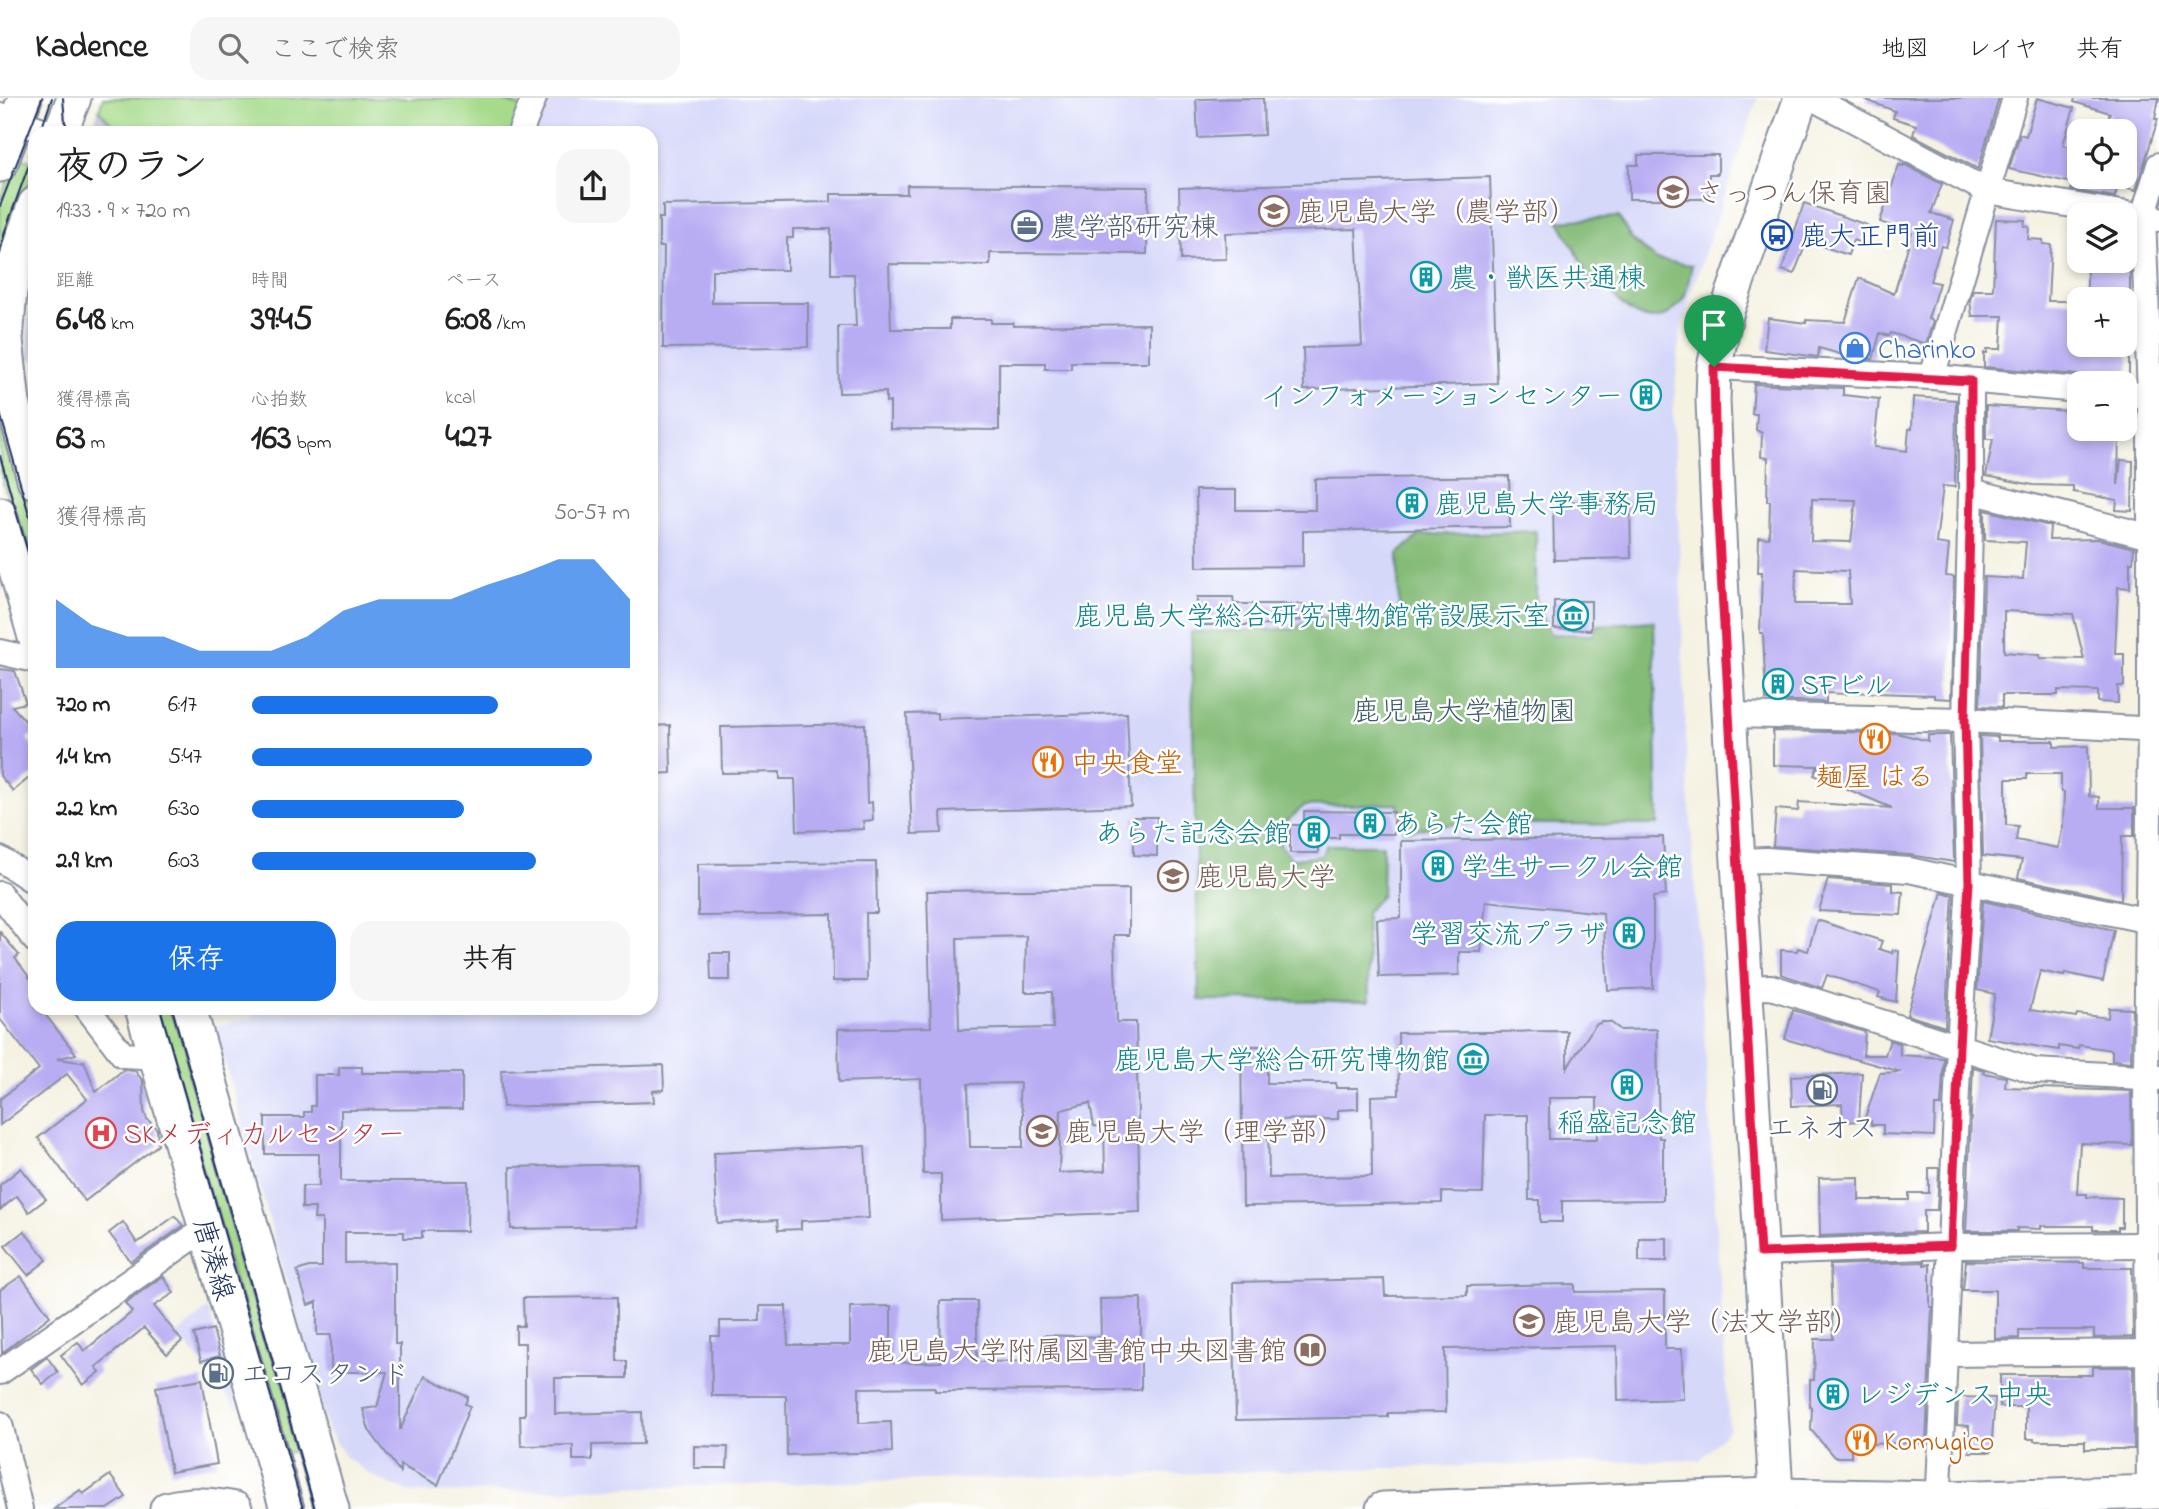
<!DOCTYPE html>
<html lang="ja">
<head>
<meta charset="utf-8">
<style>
  :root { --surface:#fff; --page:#f6f6f6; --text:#222; --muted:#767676; --line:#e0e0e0; --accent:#1a73e8 }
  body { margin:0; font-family:"Indie Flower","Klee One",sans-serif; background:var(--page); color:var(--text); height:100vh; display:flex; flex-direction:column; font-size:26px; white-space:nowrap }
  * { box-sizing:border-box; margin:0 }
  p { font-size:23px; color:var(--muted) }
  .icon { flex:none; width:38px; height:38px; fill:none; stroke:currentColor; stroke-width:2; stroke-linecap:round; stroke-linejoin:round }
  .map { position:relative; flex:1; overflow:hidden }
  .panel { position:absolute; left:28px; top:28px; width:630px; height:889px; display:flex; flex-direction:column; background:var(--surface); border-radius:21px; box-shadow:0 4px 10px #0003 }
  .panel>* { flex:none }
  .tools { position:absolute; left:2067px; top:21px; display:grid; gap:14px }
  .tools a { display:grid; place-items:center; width:70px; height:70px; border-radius:14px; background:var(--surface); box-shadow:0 4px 10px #0003; font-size:35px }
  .pin { position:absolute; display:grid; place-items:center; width:60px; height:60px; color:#fff; margin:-72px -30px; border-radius:50% 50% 50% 0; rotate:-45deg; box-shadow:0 0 7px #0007 }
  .pin .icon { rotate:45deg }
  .round { display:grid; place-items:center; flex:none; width:74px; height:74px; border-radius:21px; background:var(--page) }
  .summary { display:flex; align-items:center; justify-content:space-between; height:119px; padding:0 28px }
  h1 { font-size:38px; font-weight:700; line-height:52px }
  .stats { display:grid; grid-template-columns:repeat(3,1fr); gap:10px; height:119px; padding:7px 28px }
  .stats div { display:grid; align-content:center }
  .stats b { font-size:35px; font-weight:700 }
  .stats small { font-size:19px; font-weight:400 }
  .stats p { font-size:19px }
  .chart { height:196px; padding:14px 28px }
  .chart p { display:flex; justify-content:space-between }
  .chart svg { width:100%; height:126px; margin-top:7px; fill:var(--accent); opacity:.7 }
  .action { display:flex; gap:14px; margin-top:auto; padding:14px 28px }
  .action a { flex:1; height:80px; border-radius:21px; background:var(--accent); color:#fff; font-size:28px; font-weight:700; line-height:80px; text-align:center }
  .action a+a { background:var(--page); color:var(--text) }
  ul { padding:0 28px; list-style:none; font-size:23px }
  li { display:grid; grid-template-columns:112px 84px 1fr; align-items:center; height:52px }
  li i { height:18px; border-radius:9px; background:var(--accent) }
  header { display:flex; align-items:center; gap:42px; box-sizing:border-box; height:98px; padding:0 35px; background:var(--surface); border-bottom:2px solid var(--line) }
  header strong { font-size:33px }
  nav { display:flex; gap:38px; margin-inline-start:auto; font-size:24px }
  .search { width:490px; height:63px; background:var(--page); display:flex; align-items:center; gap:18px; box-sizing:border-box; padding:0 24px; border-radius:21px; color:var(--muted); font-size:26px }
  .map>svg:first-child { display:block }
  .built { fill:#d5d8f9 }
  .industrial { fill:#bdc3de }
  .green { fill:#a6db8b; stroke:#608574; stroke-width:2 }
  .forest { fill:#84bb77; stroke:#50756a; stroke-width:2 }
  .building { fill:#b8acf3; fill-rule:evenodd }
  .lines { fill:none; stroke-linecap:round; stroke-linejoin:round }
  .street-casing { stroke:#8890a0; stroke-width:28 }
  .secondary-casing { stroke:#8890a0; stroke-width:37 }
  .street { stroke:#fff; stroke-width:24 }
  .secondary { stroke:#fff; stroke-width:33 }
  .tram { stroke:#1b2f5e; stroke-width:2 }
  .route-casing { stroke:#fff; stroke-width:14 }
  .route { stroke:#e11d48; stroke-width:9 }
  .labels { text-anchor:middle; stroke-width:5; stroke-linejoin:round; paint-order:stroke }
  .education-label { font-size:28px; fill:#785e54; stroke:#fff; text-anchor:start }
  .service-label { font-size:28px; fill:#4e5e75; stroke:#fff; text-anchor:start }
  .transit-label { font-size:28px; fill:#164399; stroke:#fff; text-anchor:start }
  .culture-label { font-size:28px; fill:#0d838f; stroke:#fff; text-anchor:start }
  .shop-label { font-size:28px; fill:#366cbe; stroke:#fff; text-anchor:start }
  .park-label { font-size:28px; fill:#3e5a69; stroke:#fff }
  .food-label { font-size:28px; fill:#c56008; stroke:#fff; text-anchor:start }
  .health-label { font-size:28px; fill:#be3a42; stroke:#fff; text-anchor:start }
  .street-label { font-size:28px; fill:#1b2f5e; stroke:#fff }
</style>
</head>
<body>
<header>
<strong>Kadence</strong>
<div class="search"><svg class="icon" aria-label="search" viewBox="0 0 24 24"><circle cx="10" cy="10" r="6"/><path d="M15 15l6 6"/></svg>ここで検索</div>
<nav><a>地図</a><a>レイヤ</a><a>共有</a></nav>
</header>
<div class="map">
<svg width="2159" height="1411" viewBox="0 0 2159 1411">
  <rect width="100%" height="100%" fill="#fff"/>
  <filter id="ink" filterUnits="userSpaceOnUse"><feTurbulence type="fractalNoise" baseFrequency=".0143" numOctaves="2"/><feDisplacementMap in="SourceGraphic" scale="14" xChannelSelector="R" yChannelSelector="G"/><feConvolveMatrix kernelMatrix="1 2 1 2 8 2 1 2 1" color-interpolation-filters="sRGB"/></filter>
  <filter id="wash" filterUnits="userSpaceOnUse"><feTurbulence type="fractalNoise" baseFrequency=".00686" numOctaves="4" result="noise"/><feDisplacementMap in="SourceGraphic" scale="28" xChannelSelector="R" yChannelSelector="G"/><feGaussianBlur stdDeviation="1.57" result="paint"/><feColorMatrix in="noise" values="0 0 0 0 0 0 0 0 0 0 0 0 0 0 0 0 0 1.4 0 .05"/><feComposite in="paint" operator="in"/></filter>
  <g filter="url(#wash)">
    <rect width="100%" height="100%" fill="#f5f2e2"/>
    <g class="built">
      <path d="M 539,0 L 1758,0 L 1691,195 L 1680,236 L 1673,316 L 1679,437 L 1686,646 L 1729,1331 L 1700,1362 L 430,1395 L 413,1395 L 396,1389 L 370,1377 L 345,1358 L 328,1331 L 215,928 L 253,920 L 251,910 L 651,910 L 651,35 L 525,35 Z"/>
      <path d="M 208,1210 L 239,1313 L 178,1236 Z"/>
    </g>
    <g class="industrial">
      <path d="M 99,12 L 119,35 L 89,35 Z"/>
      <path d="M 35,176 L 35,262 L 27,262 L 28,214 Z"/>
    </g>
    <g class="green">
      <path d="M 103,0 L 497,0 L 522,9 L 512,35 L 119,35 L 99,12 Z"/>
      <path d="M 17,58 L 35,64 L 35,70 L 10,136 L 0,176 L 0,102 Z"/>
      <path d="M 0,275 L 18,360 L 35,418 L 35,494 L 0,374 Z"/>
      <path d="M 155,910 L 177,910 L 304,1350 L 284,1356 Z"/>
    </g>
    <g class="forest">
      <path d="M 1619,119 L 1631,141 L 1657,162 L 1692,167 C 1689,178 1688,196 1681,204 C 1656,237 1624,215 1607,188 L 1591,191 L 1581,163 L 1559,123 Z"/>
      <path d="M 1536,433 L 1536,506 L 1550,536 L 1593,537 L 1597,527 L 1654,523 L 1658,727 L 1462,725 L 1404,733 L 1398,706 L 1304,708 L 1287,723 L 1279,746 L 1292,761 L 1321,758 L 1327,747 L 1383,747 L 1382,797 L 1366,814 L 1369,903 L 1199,902 L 1191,534 L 1293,531 L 1314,519 L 1399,518 L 1398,456 L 1420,437 Z"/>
    </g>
    <g id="blocks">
      <g class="building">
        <path d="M 1263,0 L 1264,37 L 1198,40 L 1196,1 Z"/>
        <path d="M 1867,0 L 1999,0 L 1978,71 L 1913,37 L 1916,27 L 1893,20 L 1895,13 L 1866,2 Z"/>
        <path d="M 2037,0 L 2074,10 L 2063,47 L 2077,51 L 2074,62 L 2079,63 L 2079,79 L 2119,79 L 2115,99 L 2071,92 L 2072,85 L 2009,71 L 2020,36 L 2026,38 Z"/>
        <path d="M 2075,0 L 2159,0 L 2155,21 L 2158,21 L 2136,92 L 2124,89 L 2124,33 L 2105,33 L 2110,15 L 2074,4 Z"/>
        <path d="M 1638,57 L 1718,57 L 1718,76 L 1709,76 L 1709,101 L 1629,101 L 1629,67 L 1638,67 Z"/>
        <path d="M 1904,66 L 1942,86 L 1931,115 L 1954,122 L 1946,149 L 1941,148 L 1930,183 L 1939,185 L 1928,221 L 1933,223 L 1926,246 L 1891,235 L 1889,238 L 1880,235 L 1873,261 L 1857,261 L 1819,250 L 1818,259 L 1764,252 L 1768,220 L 1806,225 L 1806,222 L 1845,224 L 1859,180 L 1894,196 L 1912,135 L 1880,124 L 1899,67 L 1903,68 Z"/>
        <path d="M 1490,79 L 1497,285 L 1304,292 L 1303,250 L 1362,248 L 1356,131 L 1225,135 L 1226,161 L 1181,162 L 1179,90 Z"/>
        <path d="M 907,87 L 1148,89 L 1147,156 L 990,155 L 990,167 L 889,166 L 891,231 L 950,231 L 950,221 L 991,221 L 991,225 L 1013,225 L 1013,228 L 1149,226 L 1149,264 L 1071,264 L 1071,271 L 1045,271 L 1045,265 L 999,265 L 999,332 L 890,331 L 890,304 L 886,304 L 886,294 L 839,295 L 838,228 L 856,228 L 854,176 L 831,176 L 831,131 L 793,131 L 793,140 L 787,140 L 787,172 L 712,172 L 712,205 L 808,205 L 808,249 L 663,250 L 664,149 L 659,149 L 659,120 L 663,120 L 663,107 L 831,104 L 831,96 L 907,96 Z"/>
        <path d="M 1804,105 L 1867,127 L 1861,145 L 1853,142 L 1848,157 L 1807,143 L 1794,176 L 1782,172 Z"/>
        <path d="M 1996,121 L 2025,122 L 2024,128 L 2029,129 L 2028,141 L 2043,142 L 2043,146 L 2051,147 L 2048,203 L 2079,203 L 2079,247 L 2129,247 L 2129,281 L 2101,282 L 2101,279 L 1984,269 L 1984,255 L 1987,255 L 1987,251 L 2001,251 L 2003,218 L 1972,218 L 1970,202 L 1973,192 L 1993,192 Z"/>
        <path d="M 2091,163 L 2130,163 L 2130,201 L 2087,201 L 2087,169 L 2091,169 Z"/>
        <path d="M 1754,286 L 1843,290 L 1843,297 L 1879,301 L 1874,349 L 1907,353 L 1909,331 L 1912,331 L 1913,299 L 1956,302 L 1955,389 L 1943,388 L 1936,445 L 1949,447 L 1946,478 L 1954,479 L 1951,601 L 1934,600 L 1934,597 L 1847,594 L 1847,596 L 1826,595 L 1826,604 L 1766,602 L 1763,535 L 1760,535 L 1762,474 L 1758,474 L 1759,439 L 1769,440 L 1770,403 L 1767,403 L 1768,360 L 1761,359 L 1762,335 L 1756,332 L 1757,316 L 1752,316 ZM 1812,401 L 1856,402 L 1851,444 L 1811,443 ZM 1796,471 L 1848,473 L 1850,506 L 1795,506 Z"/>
        <path d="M 1986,308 L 2071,313 L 2071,317 L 2079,317 L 2079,331 L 2119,331 L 2118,387 L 2121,362 L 2133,363 L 2132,413 L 2116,412 L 2117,402 L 2073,394 L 2073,388 L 2033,387 L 1986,378 L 1993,341 L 1986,341 Z"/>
        <path d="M 1509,378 L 1510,429 L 1303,433 L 1303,468 L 1197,469 L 1196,392 L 1236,392 L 1236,412 L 1315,412 L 1315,381 Z"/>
        <path d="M 1630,403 L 1631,460 L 1554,462 L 1553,404 Z"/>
        <path d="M 1985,412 L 2050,428 L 2049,442 L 2098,441 L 2134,450 L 2133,464 L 2130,464 L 2130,490 L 2118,489 L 2115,556 L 2124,556 L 2124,588 L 2118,588 L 2118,605 L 2098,604 L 2098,593 L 2058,592 L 2058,597 L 2002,597 L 2002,609 L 1980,608 L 1984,479 L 2023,481 L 2026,444 L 1985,442 ZM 2004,513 L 2073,516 L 2084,561 L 2040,560 L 2040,557 L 2004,554 Z"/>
        <path d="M 1197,499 L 1233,499 L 1234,506 L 1303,506 L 1303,522 L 1280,523 L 1280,527 L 1197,527 Z"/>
        <path d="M 1554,503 L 1591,503 L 1591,532 L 1554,531 Z"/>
        <path d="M 0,571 L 15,573 L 26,605 L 12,608 L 35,634 L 27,641 L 35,651 L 35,675 L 13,693 L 0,678 Z"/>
        <path d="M 937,615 L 937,621 L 1127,615 L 1131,708 L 941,714 L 942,735 L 912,736 L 907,616 Z"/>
        <path d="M 865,626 L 867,705 L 872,704 L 873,722 L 863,723 L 864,731 L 797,733 L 795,681 L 780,681 L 780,674 L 722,675 L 721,629 Z"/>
        <path d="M 670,627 L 671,675 L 651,676 L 651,628 Z"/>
        <path d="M 1773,633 L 1897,635 L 1928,643 L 1928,637 L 1950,637 L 1954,764 L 1910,757 L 1773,748 L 1776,711 L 1798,713 L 1799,704 L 1892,710 L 1814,677 L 1818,668 L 1773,667 Z"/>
        <path d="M 1980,638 L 1998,639 L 1998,643 L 2054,643 L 2054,649 L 2088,648 L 2089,698 L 2099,699 L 2099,710 L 2134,710 L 2134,738 L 2122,738 L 2121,802 L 2018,780 L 2022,762 L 1983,758 ZM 2027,676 L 2061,676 L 2061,694 L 2064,694 L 2063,729 L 2058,750 L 2016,742 L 2018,728 L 2006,727 L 2006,681 L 2027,681 Z"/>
        <path d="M 1304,713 L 1394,714 L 1394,736 L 1339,736 L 1339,740 L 1318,740 L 1318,755 L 1290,755 L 1290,727 L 1304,727 Z"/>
        <path d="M 1134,719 L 1157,719 L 1157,758 L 1134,757 Z"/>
        <path d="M 1663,739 L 1666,797 L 1653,799 L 1653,890 L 1608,892 L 1603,815 L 1486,803 L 1481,854 L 1459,854 L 1459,877 L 1379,879 L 1377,821 L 1401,820 L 1401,743 Z"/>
        <path d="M 876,764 L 877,815 L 866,815 L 867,883 L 833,883 L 832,816 L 698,818 L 698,766 Z"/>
        <path d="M 1828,781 L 1893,786 L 1893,793 L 1903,794 L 1901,817 L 1819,813 Z"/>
        <path d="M 1129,791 L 1129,837 L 1114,837 L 1117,924 L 1136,924 L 1140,1114 L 941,1122 L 941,1076 L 923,1076 L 921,981 L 839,984 L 838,931 L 931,929 L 927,793 ZM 1026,838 L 1025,894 L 1052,894 L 1053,930 L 959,932 L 957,840 ZM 1020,985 L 1019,1001 L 1023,1014 L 1023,1049 L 970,1049 L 968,986 ZM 1090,1005 L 1094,1028 L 1104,1029 L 1105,1073 L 1059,1075 L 1061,1012 Z"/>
        <path d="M 1942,794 L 1953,797 L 1945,929 L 1907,917 Z"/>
        <path d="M 1983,803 L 2114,832 L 2103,883 L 2065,875 L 2064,878 L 2040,873 L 2030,912 L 2076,919 L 2077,916 L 2108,920 L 2109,910 L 2132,911 L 2131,964 L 2112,962 L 2112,952 L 2079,947 L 2078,951 L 2059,948 L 2059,952 L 1987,940 L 1995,896 L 1977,892 Z"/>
        <path d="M 1817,822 L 1882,843 L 1879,851 L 1892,855 L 1893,852 L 1899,853 L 1896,904 L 1878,899 L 1880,894 L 1827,877 L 1822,890 L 1781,876 L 1781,852 L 1797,853 L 1798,850 L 1808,853 Z"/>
        <path d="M 0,834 L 19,857 L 15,860 L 35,887 L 35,910 L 40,910 L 76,956 L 57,961 L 80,964 L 84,963 L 96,994 L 123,972 L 135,973 L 143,983 L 144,1013 L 147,1021 L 157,1031 L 158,1047 L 85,1103 L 38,1040 L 87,1001 L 67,976 L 0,1027 L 0,1001 L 39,971 L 0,921 Z"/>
        <path d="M 710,855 L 730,855 L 730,882 L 711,882 Z"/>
        <path d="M 1793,912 L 1865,934 L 1863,957 L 1885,957 L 1890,942 L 1900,946 L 1900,957 L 1944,960 L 1941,1008 L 1935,1008 L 1934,1038 L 1883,1036 L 1883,1027 L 1871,1027 L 1871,1023 L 1864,1023 L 1880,975 L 1901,974 L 1785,941 Z"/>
        <path d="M 1602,924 L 1610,924 L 1621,932 L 1657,931 L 1659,1040 L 1663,1040 L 1663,1102 L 1562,1103 L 1562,1124 L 1540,1124 L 1540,1102 L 1529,1102 L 1528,1017 L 1485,1017 L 1483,1095 L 1442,1094 L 1442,1105 L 1243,1108 L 1241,948 L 1267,948 L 1267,985 L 1336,985 L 1336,990 L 1358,990 L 1358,1011 L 1338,1012 L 1338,1021 L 1268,1022 L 1269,1080 L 1372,1078 L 1371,998 L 1399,997 L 1398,935 L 1567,933 L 1567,970 L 1595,927 ZM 1549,1000 L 1597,1000 L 1597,1041 L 1549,1041 Z"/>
        <path d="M 663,967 L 664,992 L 653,993 L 654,1004 L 503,1009 L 501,972 Z"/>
        <path d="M 339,969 L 362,969 L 362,975 L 462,975 L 462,1011 L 341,1012 L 341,1083 L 468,1083 L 467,1133 L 422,1133 L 422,1140 L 404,1140 L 404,1134 L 345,1134 L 345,1165 L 395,1164 L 395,1246 L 400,1246 L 400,1332 L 425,1278 L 468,1299 L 465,1306 L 470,1308 L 438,1387 L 400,1367 L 400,1374 L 369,1332 L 363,1311 L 377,1309 L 387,1274 L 331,1274 L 331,1237 L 317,1237 L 317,1204 L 308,1207 L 297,1173 L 309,1169 L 322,1169 L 322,1121 L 314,1121 L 315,1110 L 302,1110 L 302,1088 L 319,1088 L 319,1056 L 265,1056 L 265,1019 L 304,1019 L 304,1014 L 311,1014 L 311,1008 L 315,1008 L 315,977 L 339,977 Z"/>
        <path d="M 1973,969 L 1984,972 L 1983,975 L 2006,979 L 2005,989 L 2131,993 L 2132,1047 L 2080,1045 L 2077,1096 L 2087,1096 L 2087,1099 L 2122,1100 L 2122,1129 L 2118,1129 L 2118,1132 L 2093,1132 L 2093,1128 L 2041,1128 L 2041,1131 L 2017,1130 L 2017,1133 L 1966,1133 Z"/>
        <path d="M 1862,975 L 1859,1023 L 1843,1024 L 1842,1006 L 1792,1008 L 1791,978 Z"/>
        <path d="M 865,1048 L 869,1120 L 801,1123 L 801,1131 L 778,1132 L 777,1122 L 717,1125 L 714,1055 Z"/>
        <path d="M 638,1066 L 639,1129 L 511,1131 L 510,1069 Z"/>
        <path d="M 21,1070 L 46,1101 L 29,1114 L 17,1098 L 0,1112 L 0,1087 Z"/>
        <path d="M 1929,1070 L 1939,1070 L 1937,1112 L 1924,1112 L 1924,1134 L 1820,1138 L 1819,1080 L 1859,1079 L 1859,1102 L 1909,1102 L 1909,1095 L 1929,1095 Z"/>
        <path d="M 175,1118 L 183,1128 L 131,1164 L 109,1135 L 123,1124 L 137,1145 Z"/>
        <path d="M 24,1133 L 47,1162 L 28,1177 L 5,1148 Z"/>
        <rect x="1639" y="1140" width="28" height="23"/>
        <path d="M 1966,1163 L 2084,1165 L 2084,1170 L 2132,1170 L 2133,1239 L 2094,1240 L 2094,1232 L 2019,1232 L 2019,1240 L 1995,1241 L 1995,1192 L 1963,1192 Z"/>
        <path d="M 1924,1164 L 1924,1167 L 1930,1166 L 1930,1209 L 1932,1209 L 1926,1345 L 1851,1346 L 1851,1359 L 1834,1359 L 1811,1332 L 1812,1309 L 1810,1309 L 1810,1282 L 1814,1282 L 1815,1241 L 1833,1241 L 1830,1167 Z"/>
        <path d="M 21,1178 L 50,1218 L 2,1255 L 0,1192 Z"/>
        <path d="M 163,1178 L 174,1195 L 154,1208 L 182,1243 L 167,1256 L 144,1230 L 96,1269 L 100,1274 L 83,1287 L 61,1257 L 78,1244 L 84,1253 L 132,1214 L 125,1205 Z"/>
        <path d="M 1384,1181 L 1385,1198 L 1467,1197 L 1467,1188 L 1575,1186 L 1575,1194 L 1665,1193 L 1665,1251 L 1682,1251 L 1683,1301 L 1618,1303 L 1617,1248 L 1445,1251 L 1446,1314 L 1388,1315 L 1388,1319 L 1236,1322 L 1233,1184 Z"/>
        <path d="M 617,1199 L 617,1263 L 627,1263 L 627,1280 L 555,1280 L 555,1316 L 642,1314 L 643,1346 L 592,1347 L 592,1362 L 573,1362 L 573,1347 L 521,1348 L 520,1317 L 525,1317 L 525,1245 L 516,1245 L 516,1228 L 524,1228 L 523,1200 Z"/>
        <path d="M 1141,1200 L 1141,1292 L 935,1293 L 935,1289 L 859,1290 L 859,1325 L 891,1324 L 892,1354 L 787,1357 L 786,1298 L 712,1298 L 711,1238 L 720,1238 L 720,1223 L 760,1223 L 760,1208 L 786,1208 L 788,1247 L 850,1247 L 850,1209 L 891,1208 L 891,1265 L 941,1264 L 940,1203 L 977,1203 L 977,1264 L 1043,1263 L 1043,1237 L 1101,1239 L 1100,1201 Z"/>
        <path d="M 213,1231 L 220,1258 L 201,1263 L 194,1236 Z"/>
        <path d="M 47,1259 L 58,1274 L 43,1286 L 31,1271 Z"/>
        <path d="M 2093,1269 L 2133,1269 L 2134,1351 L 2085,1351 L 2085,1343 L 2034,1343 L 2034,1341 L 2026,1341 L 2026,1309 L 2000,1309 L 2000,1277 L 2093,1277 Z"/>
        <path d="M 202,1281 L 217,1366 L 171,1374 L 156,1289 Z"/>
        <path d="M 1958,1299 L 1995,1300 L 1991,1354 L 1969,1354 L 1969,1328 L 1957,1327 Z"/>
        <path d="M 694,1348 L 728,1349 L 727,1370 L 694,1370 Z"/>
        <path d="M 110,1377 L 126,1399 L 108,1411 L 54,1411 L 80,1392 L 83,1396 Z"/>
      </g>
    </g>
  </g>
  <g filter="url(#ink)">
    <use href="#blocks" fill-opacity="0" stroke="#8890a0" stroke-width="2"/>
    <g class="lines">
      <g class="street-casing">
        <g id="street">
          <path d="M 1812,0 L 1987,93 L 2158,121"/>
          <path d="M 0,17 L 51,35"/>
          <path d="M 520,35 L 534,0"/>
          <path d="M 1714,269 L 1932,279 L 2079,292"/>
          <path d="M 1932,279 L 2015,0"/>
          <path d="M 2124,295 L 2159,300"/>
          <path d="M 1971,393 L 2159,441"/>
          <path d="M 0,554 L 35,562"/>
          <path d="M 1729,617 L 1965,622 L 2159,632"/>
          <path d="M 0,761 L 35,784"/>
          <path d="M 1738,763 L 1766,762 L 1909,772 L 2159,825"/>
          <path d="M 0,796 L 35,842"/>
          <path d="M 1745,890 L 1771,889 L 2035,973 L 2159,980"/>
          <path d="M 87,910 L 123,957 L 142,958 L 155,954"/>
          <path d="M 1760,1155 L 1951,1148 L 2147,1147"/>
          <path d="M 1946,1256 L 2159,1254"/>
          <path d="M 0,1274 L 206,1130"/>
          <path d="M 0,1326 L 20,1411"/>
          <path d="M 2149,1395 L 2146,979 L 2150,630 L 2150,297 L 2143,118 L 2159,67"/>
          <path d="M 1938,1411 L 1959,948 L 1969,785 L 1965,622 L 1971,393 L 1971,283"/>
        </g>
      </g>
      <g class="secondary-casing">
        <g id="secondary">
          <path d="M 60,35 L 74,0"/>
          <path d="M 0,67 L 25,0"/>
          <path d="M 35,106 L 17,156 L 10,193 L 6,242 L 13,305 L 35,384"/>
          <path d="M 0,416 L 35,539"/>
          <path d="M 142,910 L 287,1411"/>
          <path d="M 189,910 L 332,1411"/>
          <path d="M 167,1411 C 191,1405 211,1406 235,1411"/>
          <path d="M 1383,1411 L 1776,1397 L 1939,1400 L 2159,1394"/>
          <path d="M 1777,1411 L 1721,481 L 1713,303 L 1714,269 L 1727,213 L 1801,0"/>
        </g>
      </g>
      <use href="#street" class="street"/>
      <use href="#secondary" class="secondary"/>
      <g class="tram">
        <path d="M 63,0 L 65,24 L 70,35"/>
        <path d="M 40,35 L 52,0"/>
        <path d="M 0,108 L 42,0"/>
        <path d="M 0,156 L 5,133 L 35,50"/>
        <path d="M 0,315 L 35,437"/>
        <path d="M 0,358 L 35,479"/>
        <path d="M 160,910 L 303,1411"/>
        <path d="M 172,910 L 315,1411"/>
      </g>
    </g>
  </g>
  <g class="lines" filter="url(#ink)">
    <g class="route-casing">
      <path id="route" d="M 1714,269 L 1971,283 L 1971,393 L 1965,622 L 1969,785 L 1959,948 L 1951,1148 L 1760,1155 L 1716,388 Z"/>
    </g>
    <use href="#route" class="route"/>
  </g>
  <defs>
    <g id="school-ring" transform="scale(1.575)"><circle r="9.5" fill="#fff" stroke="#8d6e63" stroke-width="1.5"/><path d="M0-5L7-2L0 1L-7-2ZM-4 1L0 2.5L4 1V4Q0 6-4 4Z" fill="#8d6e63"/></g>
    <g id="university-ring" transform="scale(1.575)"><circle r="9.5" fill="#fff" stroke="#8d6e63" stroke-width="1.5"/><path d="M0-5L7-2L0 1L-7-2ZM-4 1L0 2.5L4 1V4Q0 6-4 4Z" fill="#8d6e63"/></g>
    <g id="office-ring" transform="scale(1.575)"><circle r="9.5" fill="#fff" stroke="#5c6f8a" stroke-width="1.5"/><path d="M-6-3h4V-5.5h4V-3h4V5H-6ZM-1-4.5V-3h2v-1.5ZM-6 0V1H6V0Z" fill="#5c6f8a"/></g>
    <g id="bus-ring" transform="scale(1.575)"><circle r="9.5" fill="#fff" stroke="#1a4fb4" stroke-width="1.5"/><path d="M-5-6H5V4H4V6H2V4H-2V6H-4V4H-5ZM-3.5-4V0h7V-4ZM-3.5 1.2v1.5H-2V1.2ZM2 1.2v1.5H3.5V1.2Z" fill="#1a4fb4"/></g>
    <g id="building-ring" transform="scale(1.575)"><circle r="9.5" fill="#fff" stroke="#0f9aa8" stroke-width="1.5"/><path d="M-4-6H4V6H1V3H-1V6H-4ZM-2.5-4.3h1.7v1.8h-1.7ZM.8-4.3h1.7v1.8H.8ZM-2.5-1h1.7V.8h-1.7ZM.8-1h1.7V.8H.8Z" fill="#0f9aa8"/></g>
    <g id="shop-ring" transform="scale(1.575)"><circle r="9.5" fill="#fff" stroke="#3f7fe0" stroke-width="1.5"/><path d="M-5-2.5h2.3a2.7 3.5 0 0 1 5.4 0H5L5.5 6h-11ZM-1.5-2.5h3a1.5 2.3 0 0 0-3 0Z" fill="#3f7fe0"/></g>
    <g id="museum-ring" transform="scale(1.575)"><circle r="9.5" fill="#fff" stroke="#0f9aa8" stroke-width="1.5"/><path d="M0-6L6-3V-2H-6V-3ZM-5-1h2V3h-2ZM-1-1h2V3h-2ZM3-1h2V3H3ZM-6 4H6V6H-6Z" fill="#0f9aa8"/></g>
    <g id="restaurant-ring" transform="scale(1.575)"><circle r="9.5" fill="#fff" stroke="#e8710a" stroke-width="1.5"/><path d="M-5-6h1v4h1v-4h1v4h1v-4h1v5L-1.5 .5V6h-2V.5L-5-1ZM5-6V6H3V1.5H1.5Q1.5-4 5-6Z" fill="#e8710a"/></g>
    <g id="fuel-ring" transform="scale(1.575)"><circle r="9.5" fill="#fff" stroke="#5c6f8a" stroke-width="1.5"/><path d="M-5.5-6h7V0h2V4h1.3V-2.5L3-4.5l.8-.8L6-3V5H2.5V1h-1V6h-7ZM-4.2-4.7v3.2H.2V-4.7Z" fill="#5c6f8a"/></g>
    <g id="hospital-ring" transform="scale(1.575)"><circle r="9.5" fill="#fff" stroke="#e0444e" stroke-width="1.5"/><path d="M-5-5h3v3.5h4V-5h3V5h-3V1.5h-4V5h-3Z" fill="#e0444e"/></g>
    <g id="library-ring" transform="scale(1.575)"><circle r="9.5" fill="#fff" stroke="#8d6e63" stroke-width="1.5"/><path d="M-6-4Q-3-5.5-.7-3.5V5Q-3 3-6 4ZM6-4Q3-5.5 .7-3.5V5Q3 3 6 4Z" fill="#8d6e63"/></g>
  </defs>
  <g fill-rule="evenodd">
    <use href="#school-ring" x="1673" y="94"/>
    <use href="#university-ring" x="1274" y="113"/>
    <use href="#office-ring" x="1027" y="128"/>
    <use href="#bus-ring" x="1777" y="137"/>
    <use href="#building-ring" x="1426" y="179"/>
    <use href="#shop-ring" x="1855" y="250"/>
    <use href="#building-ring" x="1646" y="297"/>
    <use href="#building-ring" x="1412" y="405"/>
    <use href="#museum-ring" x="1573" y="517"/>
    <use href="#building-ring" x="1778" y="586"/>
    <use href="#restaurant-ring" x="1875" y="641"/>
    <use href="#restaurant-ring" x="1048" y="664"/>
    <use href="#building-ring" x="1370" y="725"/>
    <use href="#building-ring" x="1314" y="734"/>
    <use href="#building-ring" x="1438" y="768"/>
    <use href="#university-ring" x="1173" y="778"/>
    <use href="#building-ring" x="1629" y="835"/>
    <use href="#museum-ring" x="1473" y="961"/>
    <use href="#building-ring" x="1627" y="987"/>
    <use href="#fuel-ring" x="1822" y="992"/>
    <use href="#university-ring" x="1042" y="1033"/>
    <use href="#hospital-ring" x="101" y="1035"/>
    <use href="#university-ring" x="1529" y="1223"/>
    <use href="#library-ring" x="1310" y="1252"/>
    <use href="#fuel-ring" x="218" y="1275"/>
    <use href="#building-ring" x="1833" y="1296"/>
    <use href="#restaurant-ring" x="1861" y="1342"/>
  </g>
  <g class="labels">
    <g class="education-label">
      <text x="1696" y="104">さっつん保育園</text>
      <text x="1297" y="123">鹿児島大学（農学部）</text>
      <text x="1196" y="788">鹿児島大学</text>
      <text x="1065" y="1043">鹿児島大学（理学部）</text>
      <text x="1552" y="1233">鹿児島大学（法文学部）</text>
      <text x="1287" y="1262" text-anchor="end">鹿児島大学附属図書館中央図書館</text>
    </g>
    <g class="service-label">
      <text x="1050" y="138">農学部研究棟</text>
      <text x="1822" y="1039" text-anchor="middle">エネオス</text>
      <text x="241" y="1285">エコスタンド</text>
    </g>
    <g class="transit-label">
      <text x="1800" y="147">鹿大正門前</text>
    </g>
    <g class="culture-label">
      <text x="1449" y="189">農・獣医共通棟</text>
      <text x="1623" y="307" text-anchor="end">インフォメーションセンター</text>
      <text x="1435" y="415">鹿児島大学事務局</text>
      <text x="1550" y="527" text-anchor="end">鹿児島大学総合研究博物館常設展示室</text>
      <text x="1801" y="596">SFビル</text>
      <text x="1393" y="735">あらた会館</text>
      <text x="1291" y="744" text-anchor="end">あらた記念会館</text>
      <text x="1461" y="778">学生サークル会館</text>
      <text x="1606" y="845" text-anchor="end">学習交流プラザ</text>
      <text x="1450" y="971" text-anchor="end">鹿児島大学総合研究博物館</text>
      <text x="1627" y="1034" text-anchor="middle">稲盛記念館</text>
      <text x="1856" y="1306">レジデンス中央</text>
    </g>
    <g class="shop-label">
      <text x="1878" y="260">Charinko</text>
    </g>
    <g class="park-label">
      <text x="1464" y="622">鹿児島大学植物園</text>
    </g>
    <g class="food-label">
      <text x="1071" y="674">中央食堂</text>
      <text x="1875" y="688" text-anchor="middle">麺屋 はる</text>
      <text x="1884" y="1352">Komugico</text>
    </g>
    <g class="health-label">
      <text x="124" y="1045">SKメディカルセンター</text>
    </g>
    <g class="street-label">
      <text transform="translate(215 1161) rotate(74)" y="10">唐湊線</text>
    </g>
  </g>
</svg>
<div class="tools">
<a><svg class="icon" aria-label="locate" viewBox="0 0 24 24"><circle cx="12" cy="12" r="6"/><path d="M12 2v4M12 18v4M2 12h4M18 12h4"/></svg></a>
<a><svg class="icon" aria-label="layers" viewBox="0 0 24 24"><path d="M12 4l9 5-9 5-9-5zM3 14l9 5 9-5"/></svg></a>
<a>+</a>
<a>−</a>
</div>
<div class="pin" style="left:1714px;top:269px;background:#1e9e55"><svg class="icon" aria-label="arrive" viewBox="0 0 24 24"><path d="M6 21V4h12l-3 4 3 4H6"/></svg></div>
<section class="panel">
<div class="summary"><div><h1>夜のラン</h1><p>19:33 · 9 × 720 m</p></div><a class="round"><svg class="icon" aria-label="share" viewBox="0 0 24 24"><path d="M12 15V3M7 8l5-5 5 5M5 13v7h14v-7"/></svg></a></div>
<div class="stats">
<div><p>距離</p><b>6.48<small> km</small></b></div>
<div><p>時間</p><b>39:45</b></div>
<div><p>ペース</p><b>6:08<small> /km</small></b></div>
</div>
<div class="stats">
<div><p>獲得標高</p><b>63<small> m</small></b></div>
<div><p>心拍数</p><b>163<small> bpm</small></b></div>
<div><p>kcal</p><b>427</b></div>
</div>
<div class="chart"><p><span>獲得標高</span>50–57 m</p>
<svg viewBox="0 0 160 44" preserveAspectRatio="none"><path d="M0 44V20L10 29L20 33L30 33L40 38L50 38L60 38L70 33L80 24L90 20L100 20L110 20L120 15L130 11L140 6L150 6L160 20V44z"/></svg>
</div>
<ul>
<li><b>720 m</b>6:17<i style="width:65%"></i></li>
<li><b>1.4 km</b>5:47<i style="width:90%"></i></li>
<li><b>2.2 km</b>6:30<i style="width:56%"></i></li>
<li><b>2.9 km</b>6:03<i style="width:75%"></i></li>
</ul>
<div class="action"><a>保存</a><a>共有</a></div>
</section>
</div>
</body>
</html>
